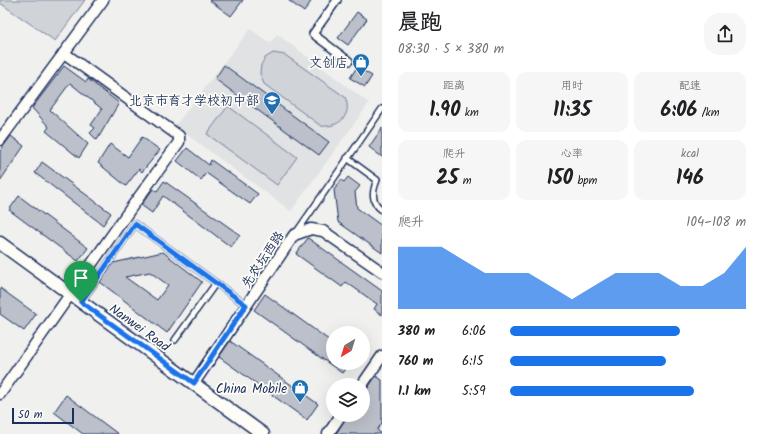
<!DOCTYPE html>
<html lang="zh">
<head>
<meta charset="utf-8">
<style>
  :root { --surface:#fff; --page:#f6f6f6; --text:#202124; --muted:#757577; --accent:#1a73e8 }
  body { margin:0; font-family:Kalam,"LXGW WenKai TC",sans-serif; background:var(--page); color:var(--text); height:100vh; display:flex; flex-direction:column; font-size:15px; white-space:nowrap }
  * { box-sizing:border-box; margin:0 }
  p { font-size:13px; color:var(--muted) }
  .icon { flex:none; width:22px; height:22px; fill:none; stroke:currentColor; stroke-width:2; stroke-linecap:round; stroke-linejoin:round }
  .map { position:relative; flex:1; overflow:hidden }
  .drawer { display:flex; flex-direction:column; background:var(--surface); width:380px }
  .drawer>* { flex:none }
  .needle { width:26px; rotate:218deg }
  .fabs { position:absolute; left:326px; top:326px; display:grid; gap:8px }
  .fabs a { display:grid; place-items:center; width:44px; height:44px; border-radius:50%; background:var(--surface); box-shadow:0 4px 16px #0002; font-size:20px }
  .scale { position:absolute; left:12px; bottom:10px; width:62px; box-sizing:border-box; padding-left:4px; border:2px solid #1b2f5e; border-top:0; font-size:11px; line-height:14px; white-space:nowrap; color:#1b2f5e; -webkit-text-stroke:3px #fdfcf7; paint-order:stroke }
  .pin { position:absolute; display:grid; place-items:center; width:34px; height:34px; color:#fff; margin:-41px -17px; border-radius:50% 50% 50% 0; rotate:-45deg; box-shadow:0 0 4px #0007 }
  .pin .icon { rotate:45deg }
  .round { display:grid; place-items:center; flex:none; width:42px; height:42px; border-radius:16px; background:var(--page) }
  .head { display:flex; align-items:center; justify-content:space-between; height:68px; padding:0 16px }
  h1 { font-size:22px; font-weight:700; line-height:30px }
  .stats { display:grid; grid-template-columns:repeat(3,1fr); gap:6px; height:68px; padding:4px 16px }
  .stats div { display:grid; align-content:center; border-radius:10px; background:var(--page); text-align:center }
  .stats b { font-size:20px; font-weight:700 }
  .stats small { font-size:11px; font-weight:400 }
  .stats p { font-size:11px }
  .chart { height:112px; padding:8px 16px }
  .chart p { display:flex; justify-content:space-between }
  .chart svg { width:100%; height:72px; margin-top:4px; fill:var(--accent); opacity:.7 }
  ul { padding:0 16px; list-style:none; font-size:13px }
  li { display:grid; grid-template-columns:64px 48px 1fr; align-items:center; height:30px }
  li i { height:10px; border-radius:5px; background:var(--accent) }
  main { display:flex; flex:1; min-height:0 }
  .map>svg:first-child { display:block }
  .built { fill:#e0e2e3 }
  .green { fill:#d0d3d8; stroke:#76819b }
  .building { fill:#bbc0ca; stroke:#1b2f5e; fill-rule:evenodd }
  .lines { fill:none; stroke-linecap:round; stroke-linejoin:round }
  .service-casing { stroke:#1b2f5e; stroke-width:8 }
  .pedestrian-casing { stroke:#1b2f5e; stroke-width:10 }
  .minor-casing { stroke:#1b2f5e; stroke-width:13 }
  .tertiary-casing { stroke:#1b2f5e; stroke-width:15 }
  .service { stroke:#fdfcf7; stroke-width:5 }
  .pedestrian { stroke:#fdfcf7; stroke-width:7 }
  .minor { stroke:#fdfcf7; stroke-width:10 }
  .tertiary { stroke:#fdfcf7; stroke-width:12 }
  .route-casing { stroke:#fff; stroke-width:8 }
  .route { stroke:#1a73e8; stroke-width:5 }
  .labels { text-anchor:middle; stroke-width:3.5; stroke-linejoin:round; paint-order:stroke }
  .poi-label { font-size:13px; fill:#1b2f5e; stroke:#fdfcf7; text-anchor:end }
  .street-label { font-size:13px; fill:#1b2f5e; stroke:#fdfcf7 }
</style>
</head>
<body>
<main>
<div class="map">
<svg width="382" height="434" viewBox="0 0 382 434">
  <rect width="100%" height="100%" fill="#f0f0ee"/>
  <filter id="ink" filterUnits="userSpaceOnUse"><feTurbulence type="fractalNoise" baseFrequency=".025" numOctaves="2"/><feDisplacementMap in="SourceGraphic" scale="8" xChannelSelector="R" yChannelSelector="G"/><feConvolveMatrix kernelMatrix="1 2 1 2 8 2 1 2 1" color-interpolation-filters="sRGB"/></filter>
  <g filter="url(#ink)">
    <path class="built" d="M 250,29 L 270,43 L 277,34 L 369,103 L 291,211 L 175,126 Z"/>
    <g class="green">
      <path d="M 0,0 L 85,0 L 55,41 L 0,3 Z"/>
      <path d="M 273,53 L 285,55 L 345,97 C 353,115 339,128 321,126 L 264,84 L 260,73 L 261,65 L 265,58 Z"/>
      <path d="M 228,106 L 297,157 L 277,185 L 207,134 Z"/>
    </g>
    <g class="building">
      <path d="M 209,0 L 243,0 L 231,16 Z"/>
      <path d="M 288,0 L 312,0 L 304,12 Z"/>
      <path d="M 357,12 L 367,19 L 348,45 L 338,38 Z"/>
      <path d="M 224,65 L 329,142 L 319,155 L 215,79 Z"/>
      <path d="M 64,66 L 86,82 L 88,79 L 119,103 L 97,140 L 90,133 L 95,128 L 91,125 L 102,109 L 70,83 L 50,110 L 88,144 L 79,158 L 46,131 L 49,127 L 32,108 Z"/>
      <path d="M 357,67 L 372,76 L 365,87 L 350,78 Z"/>
      <path d="M 382,128 L 382,157 L 369,147 Z"/>
      <path d="M 11,136 L 24,146 L 0,181 L 0,151 Z"/>
      <path d="M 142,137 L 160,150 L 142,172 L 139,169 L 126,186 L 98,163 L 110,144 L 128,157 Z"/>
      <path d="M 187,148 L 209,165 L 211,160 L 258,194 L 250,204 L 206,173 L 201,180 L 177,161 Z"/>
      <path d="M 42,162 L 111,213 L 103,225 L 35,173 Z"/>
      <path d="M 348,177 L 360,186 L 355,192 L 357,208 L 382,226 L 382,253 L 338,222 L 334,190 L 341,180 L 344,182 Z"/>
      <path d="M 164,181 L 240,235 L 231,247 L 163,196 L 152,213 L 141,205 L 153,189 L 157,191 Z"/>
      <path d="M 19,196 L 88,248 L 78,261 L 9,210 Z"/>
      <path d="M 308,238 L 382,291 L 382,315 L 374,309 L 377,304 L 346,282 L 342,287 L 296,254 Z"/>
      <path d="M 163,252 L 202,282 L 167,333 L 100,282 L 113,263 ZM 150,272 L 168,285 L 157,300 L 125,277 Z"/>
      <path d="M 0,288 L 36,314 L 24,331 L 0,314 Z"/>
      <path d="M 265,294 L 333,343 L 333,363 L 349,363 L 342,373 L 254,310 Z"/>
      <path d="M 230,341 L 318,404 L 307,420 L 219,357 Z"/>
      <path d="M 376,376 L 382,380 L 382,423 L 377,430 L 382,434 L 336,434 L 347,415 L 363,415 L 363,391 L 367,389 Z"/>
      <path d="M 66,395 L 118,434 L 83,434 L 54,412 Z"/>
    </g>
    <g class="lines">
      <g class="service-casing">
        <g id="service">
          <path d="M 347,158 L 377,180 C 372,192 371,202 382,210"/>
          <path d="M 296,233 L 382,109"/>
          <path d="M 81,302 L 135,224 L 246,305"/>
          <path d="M 175,340 L 216,283"/>
        </g>
      </g>
      <g class="pedestrian-casing">
        <path id="pedestrian" d="M 337,0 L 313,34 L 349,61"/>
      </g>
      <g class="minor-casing">
        <g id="minor">
          <path d="M 0,140 L 103,0"/>
          <path d="M 194,383 L 294,235 L 311,229 L 323,231 L 382,272"/>
          <path d="M 362,385 L 382,356"/>
          <path d="M 0,394 L 131,208 L 179,142 L 179,136 L 64,53"/>
          <path d="M 328,434 L 341,415"/>
        </g>
      </g>
      <g class="tertiary-casing">
        <path id="tertiary" d="M 0,243 L 263,434"/>
      </g>
      <use href="#service" class="service"/>
      <use href="#pedestrian" class="pedestrian"/>
      <use href="#minor" class="minor"/>
      <use href="#tertiary" class="tertiary"/>
    </g>
  </g>
  <g class="lines" filter="url(#ink)">
    <g class="route-casing">
      <path id="route" d="M 135,224 L 246,305 L 194,383 L 81,302 Z"/>
    </g>
    <use href="#route" class="route"/>
  </g>
  <defs>
    <g id="shop-pin" transform="scale(0.9)"><path d="M0 17L-7.5 6A9.5 9.5 0 1 1 7.5 6Z" fill="#1f6fb2" stroke="#fdfcf7"/><path d="M-5-2.5h2.3a2.7 3.5 0 0 1 5.4 0H5L5.5 6h-11ZM-1.5-2.5h3a1.5 2.3 0 0 0-3 0Z" fill="#fff"/></g>
    <g id="school-pin" transform="scale(0.9)"><path d="M0 17L-7.5 6A9.5 9.5 0 1 1 7.5 6Z" fill="#1f6fb2" stroke="#fdfcf7"/><path d="M0-5L7-2L0 1L-7-2ZM-4 1L0 2.5L4 1V4Q0 6-4 4Z" fill="#fff"/></g>
  </defs>
  <g fill-rule="evenodd">
    <use href="#shop-pin" x="361" y="62"/>
    <use href="#school-pin" x="272" y="100"/>
    <use href="#shop-pin" x="300" y="388"/>
  </g>
  <g class="labels">
    <g class="poi-label">
      <text x="348" y="67">文创店</text>
      <text x="259" y="105">北京市育才学校初中部</text>
      <text x="287" y="393">China Mobile</text>
    </g>
    <g class="street-label">
      <text transform="translate(262 259) rotate(-56)" y="5">先农坛西路</text>
      <text transform="translate(140 327) rotate(36)" y="5">Nanwei Road</text>
    </g>
  </g>
</svg>
<div class="fabs">
<a><svg class="needle" viewBox="-14 -14 28 28"><path d="M0-13l5 13h-10z" fill="#e53935"/><path d="M0 13l5-13h-10z" fill="#757577"/></svg></a>
<a><svg class="icon" aria-label="layers" viewBox="0 0 24 24"><path d="M12 4l9 5-9 5-9-5zM3 14l9 5 9-5"/></svg></a>
</div>
<div class="scale">50 m</div>
<div class="pin" style="left:81px;top:302px;background:#1e9e55"><svg class="icon" aria-label="arrive" viewBox="0 0 24 24"><path d="M6 21V4h12l-3 4 3 4H6"/></svg></div>
</div>
<section class="drawer">
<div class="head"><div><h1>晨跑</h1><p>08:30 · 5 × 380 m</p></div><a class="round"><svg class="icon" aria-label="share" viewBox="0 0 24 24"><path d="M12 15V3M7 8l5-5 5 5M5 13v7h14v-7"/></svg></a></div>
<div class="stats">
<div><p>距离</p><b>1.90<small> km</small></b></div>
<div><p>用时</p><b>11:35</b></div>
<div><p>配速</p><b>6:06<small> /km</small></b></div>
</div>
<div class="stats">
<div><p>爬升</p><b>25<small> m</small></b></div>
<div><p>心率</p><b>150<small> bpm</small></b></div>
<div><p>kcal</p><b>146</b></div>
</div>
<div class="chart"><p><span>爬升</span>104–108 m</p>
<svg viewBox="0 0 160 44" preserveAspectRatio="none"><path d="M0 44V6L10 6L20 6L30 14L40 22L50 22L60 22L70 30L80 38L90 30L100 22L110 22L120 22L130 30L140 30L150 22L160 6V44z"/></svg>
</div>
<ul>
<li><b>380 m</b>6:06<i style="width:72%"></i></li>
<li><b>760 m</b>6:15<i style="width:66%"></i></li>
<li><b>1.1 km</b>5:59<i style="width:78%"></i></li>
</ul>
</section>
</main>
</body>
</html>
